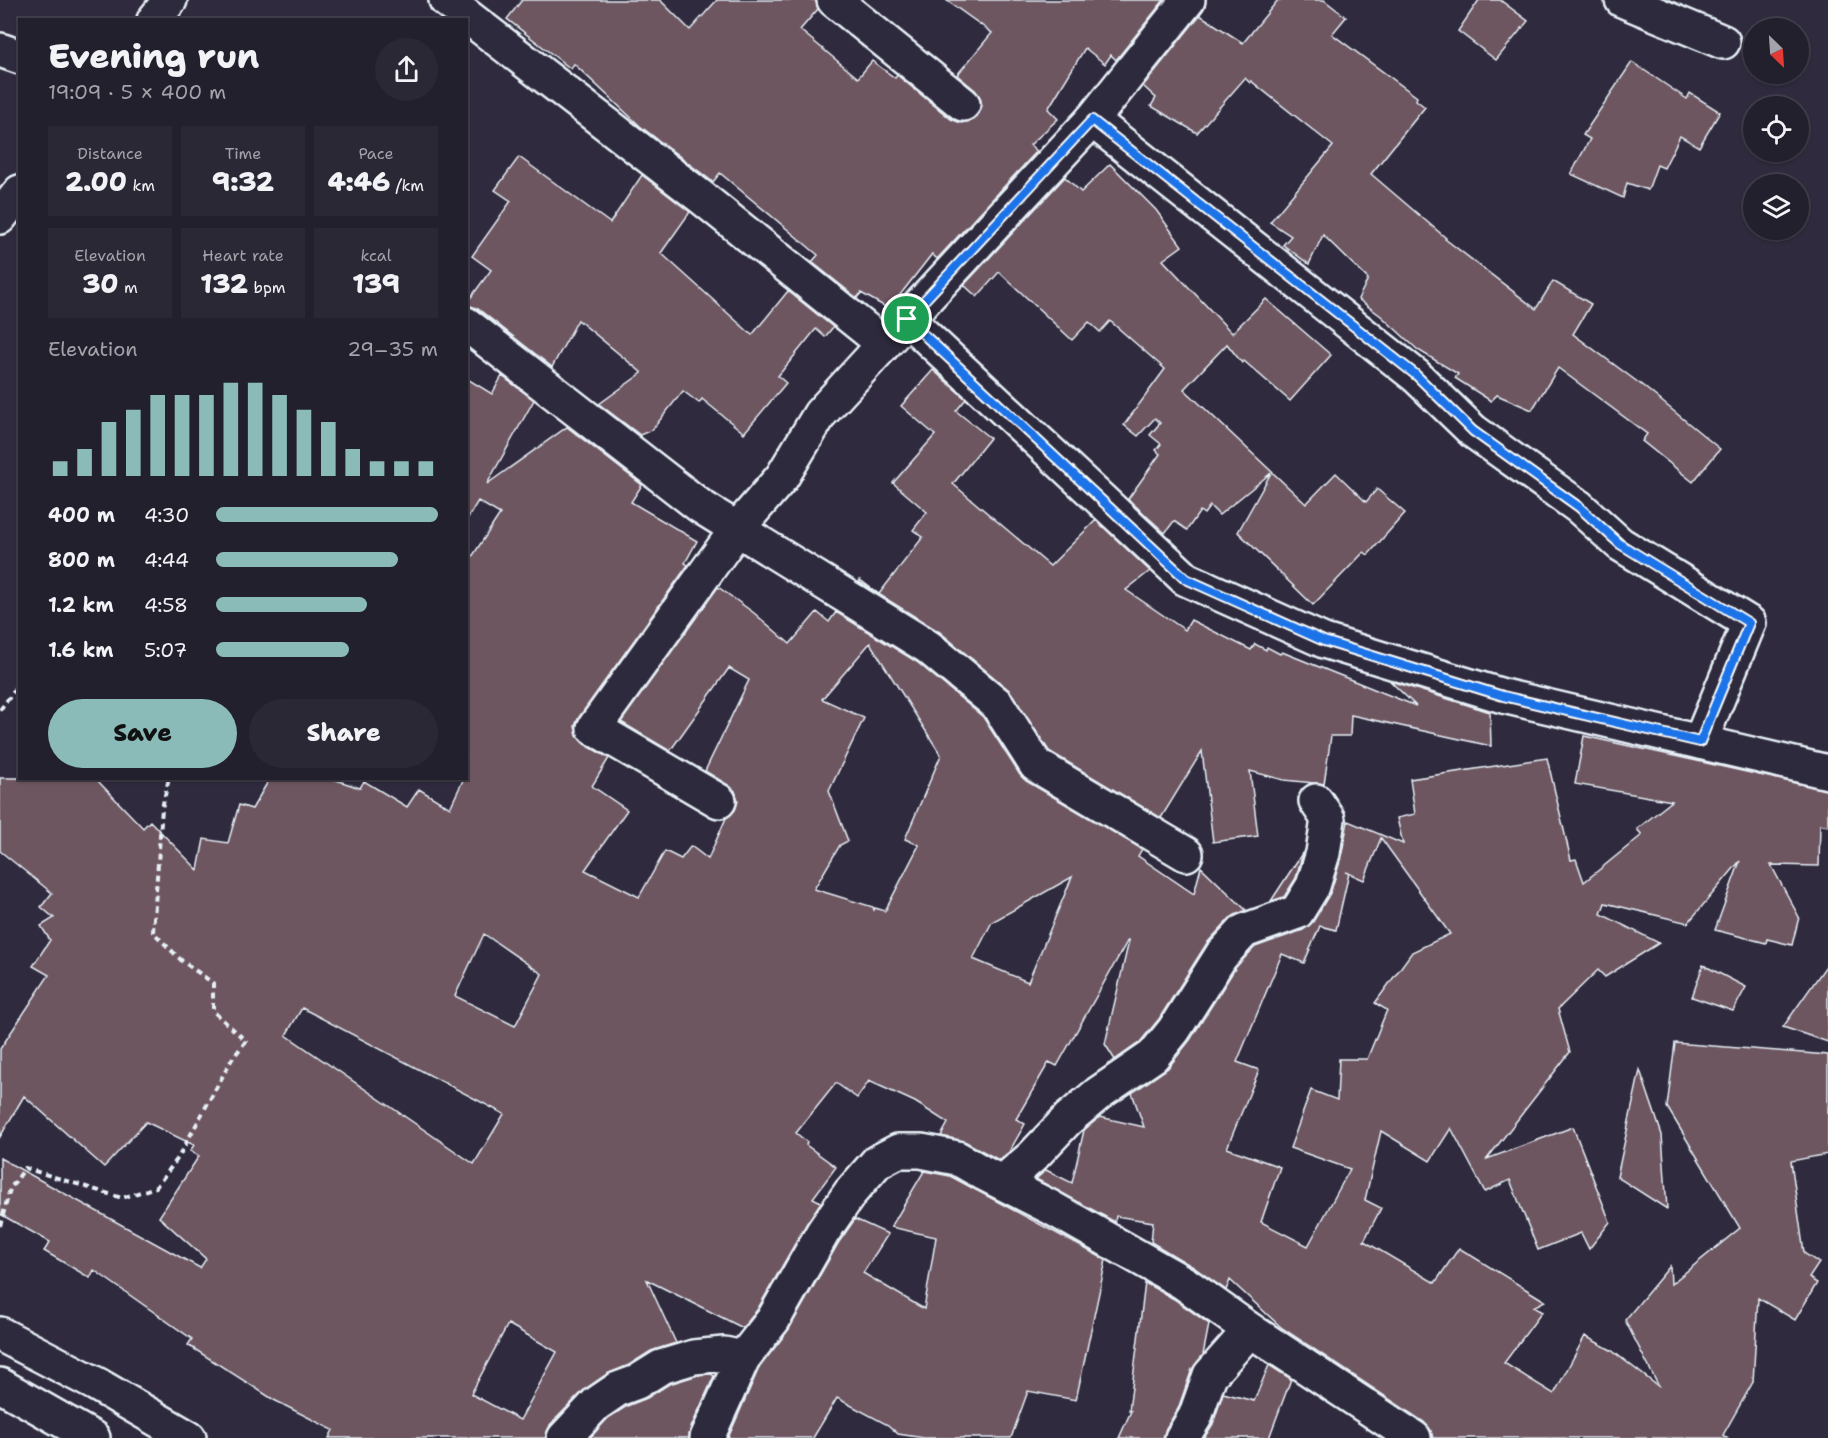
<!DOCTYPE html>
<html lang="en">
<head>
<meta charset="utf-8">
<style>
  :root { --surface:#23202e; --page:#2b2836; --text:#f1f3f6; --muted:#a3a3aa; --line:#403e4a; --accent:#8bbbb9 }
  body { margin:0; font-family:"Shantell Sans",sans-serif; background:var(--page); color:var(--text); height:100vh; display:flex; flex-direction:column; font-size:22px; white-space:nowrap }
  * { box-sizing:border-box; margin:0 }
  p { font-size:20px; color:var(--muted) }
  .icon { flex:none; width:33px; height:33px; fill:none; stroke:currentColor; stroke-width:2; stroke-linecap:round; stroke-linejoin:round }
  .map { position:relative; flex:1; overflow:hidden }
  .details { position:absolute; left:18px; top:18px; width:450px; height:762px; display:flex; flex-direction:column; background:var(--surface); border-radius:0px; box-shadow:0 2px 4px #0004,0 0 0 2px var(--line) }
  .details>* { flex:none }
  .needle { width:39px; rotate:155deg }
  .tools { position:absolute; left:1743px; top:18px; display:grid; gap:12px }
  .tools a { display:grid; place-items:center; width:66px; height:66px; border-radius:50%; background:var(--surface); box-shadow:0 2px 4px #0004,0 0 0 2px var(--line); font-size:30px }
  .pin { position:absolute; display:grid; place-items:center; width:51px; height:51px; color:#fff; margin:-26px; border:3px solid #fff; border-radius:50%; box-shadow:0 2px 6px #0007 }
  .round { display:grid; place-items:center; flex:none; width:63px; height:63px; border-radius:32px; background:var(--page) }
  .head { display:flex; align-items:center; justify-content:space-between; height:102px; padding:0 30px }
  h1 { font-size:33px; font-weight:800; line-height:45px }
  .figures { display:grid; grid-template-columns:repeat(3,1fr); gap:9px; height:102px; padding:6px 30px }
  .figures div { display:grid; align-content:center; border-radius:0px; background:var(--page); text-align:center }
  .figures b { font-size:26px; font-weight:800 }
  .figures small { font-size:16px; font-weight:400 }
  .figures p { font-size:16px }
  .chart { height:168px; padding:12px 30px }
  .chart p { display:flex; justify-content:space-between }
  .chart svg { width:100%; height:108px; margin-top:6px; stroke:var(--accent); stroke-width:6 }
  .cta { display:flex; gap:12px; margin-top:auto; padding:12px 30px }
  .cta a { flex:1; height:69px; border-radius:36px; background:var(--accent); color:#111; font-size:24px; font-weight:800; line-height:69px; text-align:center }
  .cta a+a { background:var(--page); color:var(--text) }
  ul { padding:0 30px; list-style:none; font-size:20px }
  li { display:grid; grid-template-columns:96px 72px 1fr; align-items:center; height:45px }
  li i { height:15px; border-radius:8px; background:var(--accent) }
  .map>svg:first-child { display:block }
  .building { fill:#6e5661; stroke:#e8f1f8; stroke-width:1.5; fill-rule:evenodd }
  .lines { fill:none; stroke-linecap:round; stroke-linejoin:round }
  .minor-casing { stroke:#e8f1f8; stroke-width:38 }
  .major-casing { stroke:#e8f1f8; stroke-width:38 }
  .highway-casing { stroke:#e8f1f8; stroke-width:38 }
  .path { stroke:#e8f1f8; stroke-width:4; stroke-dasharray:6 4.5; stroke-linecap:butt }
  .minor { stroke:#2f2a3d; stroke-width:33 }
  .major { stroke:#2f2a3d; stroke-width:33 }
  .highway { stroke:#2f2a3d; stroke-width:33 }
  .route-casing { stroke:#fff; stroke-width:12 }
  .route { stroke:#1a73e8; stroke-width:8 }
</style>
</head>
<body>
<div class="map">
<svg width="1828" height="1438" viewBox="0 0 1828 1438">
  <rect width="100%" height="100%" fill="#2f2a3d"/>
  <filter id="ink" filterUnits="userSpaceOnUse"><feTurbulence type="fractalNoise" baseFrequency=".0167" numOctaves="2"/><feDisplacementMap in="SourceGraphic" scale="12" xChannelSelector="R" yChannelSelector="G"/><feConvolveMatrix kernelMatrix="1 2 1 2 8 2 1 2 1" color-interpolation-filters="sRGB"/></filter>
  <g filter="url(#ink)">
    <g class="building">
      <path d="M 522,0 L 660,0 L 690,30 L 717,0 L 816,0 L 818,9 L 800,30 L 858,78 L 872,61 L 895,78 L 897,75 L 951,119 L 961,123 L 970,121 L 977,116 L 982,106 L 980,97 L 975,90 L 957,75 L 992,33 L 946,0 L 1164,0 L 1116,60 L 1111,55 L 1105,64 L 1085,48 L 1048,109 L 1058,119 L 1030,145 L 1037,151 L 937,259 L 932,254 L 889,309 L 861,293 L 857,298 L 812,262 L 818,255 L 720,173 L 713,182 L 640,126 L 574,64 L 571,69 L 507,19 Z"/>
      <path d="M 1278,0 L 1324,0 L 1346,17 L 1332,34 L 1417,97 L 1416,100 L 1425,107 L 1371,174 L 1446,238 L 1445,239 L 1536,309 L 1553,281 L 1591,304 L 1573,334 L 1643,386 L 1720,449 L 1693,482 L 1642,441 L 1647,434 L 1558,368 L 1532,410 L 1497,395 L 1491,401 L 1455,378 L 1458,374 L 1418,350 L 1381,316 L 1358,299 L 1368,279 L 1323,235 L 1309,264 L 1283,245 L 1291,236 L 1270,222 L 1333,146 L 1251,81 L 1250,83 L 1245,78 L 1197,133 L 1151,106 L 1156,98 L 1143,86 L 1200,15 L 1243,43 Z"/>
      <path d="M 1479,0 L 1500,0 L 1528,21 L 1496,60 L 1458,31 Z"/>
      <path d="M 1632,62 L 1687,99 L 1690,93 L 1720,112 L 1699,147 L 1680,136 L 1664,168 L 1657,165 L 1648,190 L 1627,183 L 1623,198 L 1571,174 L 1590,139 L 1583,135 Z"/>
      <path d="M 519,157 L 610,223 L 642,175 L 690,212 L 661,253 L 752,335 L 788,291 L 833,327 L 825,337 L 816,329 L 778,376 L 786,383 L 744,433 L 702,399 L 699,403 L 683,391 L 652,430 L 640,435 L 599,404 L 642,373 L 578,320 L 552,367 L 478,309 L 466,304 L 491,270 L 472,256 L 511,201 L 495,190 Z"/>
      <path d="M 1110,164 L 1156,210 L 1182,246 L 1163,260 L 1232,333 L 1266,299 L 1331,355 L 1290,401 L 1244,361 L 1242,363 L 1227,344 L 1184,389 L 1306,504 L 1336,473 L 1366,502 L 1377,489 L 1405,513 L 1368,555 L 1364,552 L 1313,605 L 1238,532 L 1271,473 L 1219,515 L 1210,506 L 1204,514 L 1200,511 L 1187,530 L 1174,521 L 1165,533 L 1128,499 L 1160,454 L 1156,450 L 1161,444 L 1150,435 L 1160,423 L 1155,418 L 1138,436 L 1124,425 L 1165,369 L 1110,321 L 1100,332 L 1089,322 L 1072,340 L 999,272 L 977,297 L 964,285 L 1065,177 L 1081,192 Z"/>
      <path d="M 933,370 L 966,399 L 956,411 L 990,438 L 953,484 L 1050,566 L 1096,520 L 1150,571 L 1126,590 L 1185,630 L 1191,620 L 1251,650 L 1255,644 L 1266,650 L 1267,647 L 1280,654 L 1282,652 L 1416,706 L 1390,681 L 1490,712 L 1491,746 L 1351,715 L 1350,736 L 1331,736 L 1324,784 L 1284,780 L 1250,771 L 1258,836 L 1213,842 L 1202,751 L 1161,818 L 1049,751 L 1009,690 L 940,632 L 859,582 L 860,580 L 879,594 L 923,537 L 913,530 L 927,512 L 893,483 L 935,435 L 901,406 Z"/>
      <path d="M 502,376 L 534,400 L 487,484 L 567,427 L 642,485 L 631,502 L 697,541 L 685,563 L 688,565 L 579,717 L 575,726 L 577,736 L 584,744 L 609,758 L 592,786 L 627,810 L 585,870 L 639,897 L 665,851 L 681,859 L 691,846 L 708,859 L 726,818 L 735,810 L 738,801 L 735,791 L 728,785 L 705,771 L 749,680 L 729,668 L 670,751 L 621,722 L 718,587 L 754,613 L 790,644 L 817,612 L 829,622 L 836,612 L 917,662 L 983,717 L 1020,775 L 1026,781 L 1142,849 L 1138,856 L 1194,894 L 1201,867 L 1246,910 L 1230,918 L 1207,943 L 1159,1019 L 1140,1042 L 1115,1060 L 1105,1044 L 1129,941 L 1128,940 L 1057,1066 L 1049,1062 L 1016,1119 L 1025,1124 L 1009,1152 L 999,1160 L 966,1142 L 941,1136 L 948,1123 L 915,1102 L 869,1081 L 857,1098 L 836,1083 L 796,1133 L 807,1142 L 806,1145 L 836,1167 L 813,1198 L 821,1202 L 807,1223 L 757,1310 L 743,1328 L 647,1280 L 676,1343 L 651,1351 L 629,1365 L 607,1374 L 585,1389 L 550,1425 L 546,1438 L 329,1438 L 333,1430 L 274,1400 L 188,1345 L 192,1339 L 94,1270 L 90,1278 L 44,1251 L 50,1242 L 0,1214 L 0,1158 L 200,1268 L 206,1259 L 159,1217 L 199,1156 L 190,1151 L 194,1145 L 146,1122 L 104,1167 L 24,1096 L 0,1137 L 0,1049 L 49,975 L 33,966 L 50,940 L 41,926 L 54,918 L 41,907 L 52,893 L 0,851 L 0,778 L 95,778 L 143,828 L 150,821 L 198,870 L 204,839 L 228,843 L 239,805 L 252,809 L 270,778 L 330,778 L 360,788 L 364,781 L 407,807 L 419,789 L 450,808 L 464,778 L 466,778 L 466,566 L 500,514 L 478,501 L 466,521 L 466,378 L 492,394 ZM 870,643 L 941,755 L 905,839 L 919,845 L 885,911 L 875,908 L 874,910 L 873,907 L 814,889 L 840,845 L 848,841 L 829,791 L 864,718 L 822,699 ZM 1072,877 L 1028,982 L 973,959 L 992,922 ZM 484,934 L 542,974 L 515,1026 L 455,996 ZM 302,1008 L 504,1114 L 474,1164 L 286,1035 ZM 508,1324 L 557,1352 L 520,1420 L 471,1394 Z"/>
      <path d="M 1584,736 L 1828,790 L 1828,826 L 1820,824 L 1819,866 L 1771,865 L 1799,917 L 1792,945 L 1767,939 L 1766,943 L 1715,930 L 1740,861 L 1688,923 L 1605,903 L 1601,914 L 1659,943 L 1605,977 L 1598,970 L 1558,1009 L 1570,1052 L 1487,1159 L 1573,1127 L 1610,1222 L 1589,1249 L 1581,1233 L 1538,1250 L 1510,1180 L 1485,1192 L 1451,1128 L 1430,1161 L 1381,1131 L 1365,1200 L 1381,1208 L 1364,1241 L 1435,1283 L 1459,1248 L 1545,1301 L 1533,1307 L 1542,1312 L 1504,1363 L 1554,1394 L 1585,1336 L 1611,1350 L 1659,1387 L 1625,1320 L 1670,1266 L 1671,1284 L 1740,1228 L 1667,1107 L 1675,1043 L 1828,1055 L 1828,1154 L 1791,1161 L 1804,1253 L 1819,1263 L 1809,1278 L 1817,1283 L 1795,1320 L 1758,1298 L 1753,1382 L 1723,1435 L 1727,1438 L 1433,1438 L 1430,1429 L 1424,1422 L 1282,1328 L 1230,1280 L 1226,1290 L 1193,1267 L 1151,1242 L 1153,1222 L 1116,1216 L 1115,1222 L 1036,1179 L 1046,1170 L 1072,1183 L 1084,1130 L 1100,1117 L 1144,1127 L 1132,1093 L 1168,1068 L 1190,1040 L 1236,967 L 1255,947 L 1303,930 L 1313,922 L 1331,891 L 1341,858 L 1348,821 L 1403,844 L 1397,818 L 1415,814 L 1410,779 L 1547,758 L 1571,860 L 1576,859 L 1584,882 L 1642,835 L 1637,829 L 1672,801 L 1575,784 ZM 1381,838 L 1450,934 L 1412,952 L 1375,1003 L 1387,1010 L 1367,1059 L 1339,1059 L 1337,1100 L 1311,1090 L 1290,1148 L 1350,1169 L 1308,1246 L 1261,1222 L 1280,1167 L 1227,1148 L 1259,1070 L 1237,1062 L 1282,954 L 1304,963 L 1320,926 L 1336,930 L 1349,873 L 1346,872 L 1364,880 Z"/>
      <path d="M 1303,852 L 1296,878 L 1284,897 L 1271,901 Z"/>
      <path d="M 1828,963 L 1828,1042 L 1783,1027 Z"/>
      <path d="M 1703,965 L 1746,987 L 1733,1011 L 1692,997 Z"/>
      <path d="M 1640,1070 L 1662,1135 L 1667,1209 L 1617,1177 Z"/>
      <path d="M 924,1171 L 950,1176 L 1106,1260 L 1076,1400 L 1028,1391 L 1011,1438 L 924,1438 L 898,1434 L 888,1425 L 837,1398 L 813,1438 L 728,1438 L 759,1368 L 789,1329 L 839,1242 L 855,1219 L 888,1234 L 863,1273 L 924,1309 L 936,1237 L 891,1227 Z"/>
      <path d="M 1145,1283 L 1174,1299 L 1209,1324 L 1203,1355 L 1192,1369 L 1178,1409 L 1166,1428 L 1163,1438 L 1119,1438 L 1131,1411 L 1129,1411 Z"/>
      <path d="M 1269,1365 L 1291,1379 L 1269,1438 L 1204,1438 L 1213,1424 L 1223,1393 L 1254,1401 Z"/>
      <path d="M 711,1374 L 714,1376 L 690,1430 L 689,1438 L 590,1438 L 608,1418 L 627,1406 L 647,1398 L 669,1384 L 698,1375 Z"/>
    </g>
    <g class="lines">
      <g class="minor-casing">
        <g id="minor">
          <path d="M 446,0 L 701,197 L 884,344"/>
          <path d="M 834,0 L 963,104"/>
          <path d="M 1188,0 L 1092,120 L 907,319 L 1186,579 L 1324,641 L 1503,696 L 1828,772"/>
          <path d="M 1622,0 L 1723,42"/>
          <path d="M 0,50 L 20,57"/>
          <path d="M 1092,120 L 1416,376 L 1473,431 L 1579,507 L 1620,544 L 1749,623 L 1700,742"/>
          <path d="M 466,324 L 700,506 L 928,647 L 997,704 L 1036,765 L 1186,854"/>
          <path d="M 719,801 L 594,728 L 737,529 L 782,477 L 820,414 L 907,319"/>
          <path d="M 1003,1182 L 1032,1157 L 1068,1119 L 1099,1093 L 1153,1056 L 1174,1030 L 1221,956 L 1244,931 L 1297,912 L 1313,886 L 1323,853 L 1328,819 L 1316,801"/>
          <path d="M 1250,1330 L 1414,1438"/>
          <path d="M 564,1438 L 596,1404 L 618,1389 L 637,1382 L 661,1367 L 694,1357 L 724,1354 L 743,1358"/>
          <path d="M 707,1438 L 743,1358 L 773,1320 L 823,1232 L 850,1193 L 877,1162 L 898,1151 L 921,1151 L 957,1158 L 983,1173 L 1050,1207 L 1184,1283 L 1250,1330 L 1210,1375 L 1195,1417 L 1182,1438"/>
        </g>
      </g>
      <g class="major-casing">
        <g id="major">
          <path d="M 154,20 L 170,0"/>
          <path d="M 0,217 L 20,192"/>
        </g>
      </g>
      <g class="highway-casing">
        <g id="highway">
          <path d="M 0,1334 L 96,1384 L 189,1438"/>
          <path d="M 0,1385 L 93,1438"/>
        </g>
      </g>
      <g class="path">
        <path d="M 0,710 L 20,683"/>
        <path d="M 0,1226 L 10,1189 L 25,1168 L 122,1198 L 156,1187 L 178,1158 L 232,1059 L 246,1041 L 213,1011 L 213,983 L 182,961 L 153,932 L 162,808 L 169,778"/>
      </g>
      <use href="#minor" class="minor"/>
      <use href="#major" class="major"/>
      <use href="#highway" class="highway"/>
    </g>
  </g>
  <g class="lines" filter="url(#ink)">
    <g class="route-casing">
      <path id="route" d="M 1092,120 L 1416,375 L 1473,431 L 1579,507 L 1620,544 L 1749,623 L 1700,742 L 1503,696 L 1324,641 L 1186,579 L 907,319 Z"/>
    </g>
    <use href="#route" class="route"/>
  </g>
</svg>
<div class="tools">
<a><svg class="needle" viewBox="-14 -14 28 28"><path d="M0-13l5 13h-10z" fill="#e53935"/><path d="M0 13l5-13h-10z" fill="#a3a3aa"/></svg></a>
<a><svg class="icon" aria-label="locate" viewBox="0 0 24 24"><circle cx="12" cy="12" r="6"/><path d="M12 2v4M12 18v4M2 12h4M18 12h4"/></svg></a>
<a><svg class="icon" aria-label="layers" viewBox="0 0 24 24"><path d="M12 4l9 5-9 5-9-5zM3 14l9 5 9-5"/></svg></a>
</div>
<div class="pin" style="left:907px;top:319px;background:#1e9e55"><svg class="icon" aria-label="arrive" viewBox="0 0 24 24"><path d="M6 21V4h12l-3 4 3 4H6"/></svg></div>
<section class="details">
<div class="head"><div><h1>Evening run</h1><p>19:09 · 5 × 400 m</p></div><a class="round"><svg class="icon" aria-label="share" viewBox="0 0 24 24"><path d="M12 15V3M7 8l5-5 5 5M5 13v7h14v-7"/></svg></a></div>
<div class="figures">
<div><p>Distance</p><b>2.00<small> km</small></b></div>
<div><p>Time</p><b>9:32</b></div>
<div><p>Pace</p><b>4:46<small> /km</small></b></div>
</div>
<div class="figures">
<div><p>Elevation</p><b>30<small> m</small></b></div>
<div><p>Heart rate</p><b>132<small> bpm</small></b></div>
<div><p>kcal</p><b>139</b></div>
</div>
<div class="chart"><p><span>Elevation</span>29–35 m</p>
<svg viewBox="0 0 160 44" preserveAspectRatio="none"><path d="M5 44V38M15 44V33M25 44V22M35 44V17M45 44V11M55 44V11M65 44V11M75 44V6M85 44V6M95 44V11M105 44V17M115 44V22M125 44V33M135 44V38M145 44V38M155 44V38"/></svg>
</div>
<ul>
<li><b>400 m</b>4:30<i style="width:100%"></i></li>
<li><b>800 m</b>4:44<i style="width:82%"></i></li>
<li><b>1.2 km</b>4:58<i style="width:68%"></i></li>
<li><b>1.6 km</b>5:07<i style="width:60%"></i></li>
</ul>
<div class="cta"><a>Save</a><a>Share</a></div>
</section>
</div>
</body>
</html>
